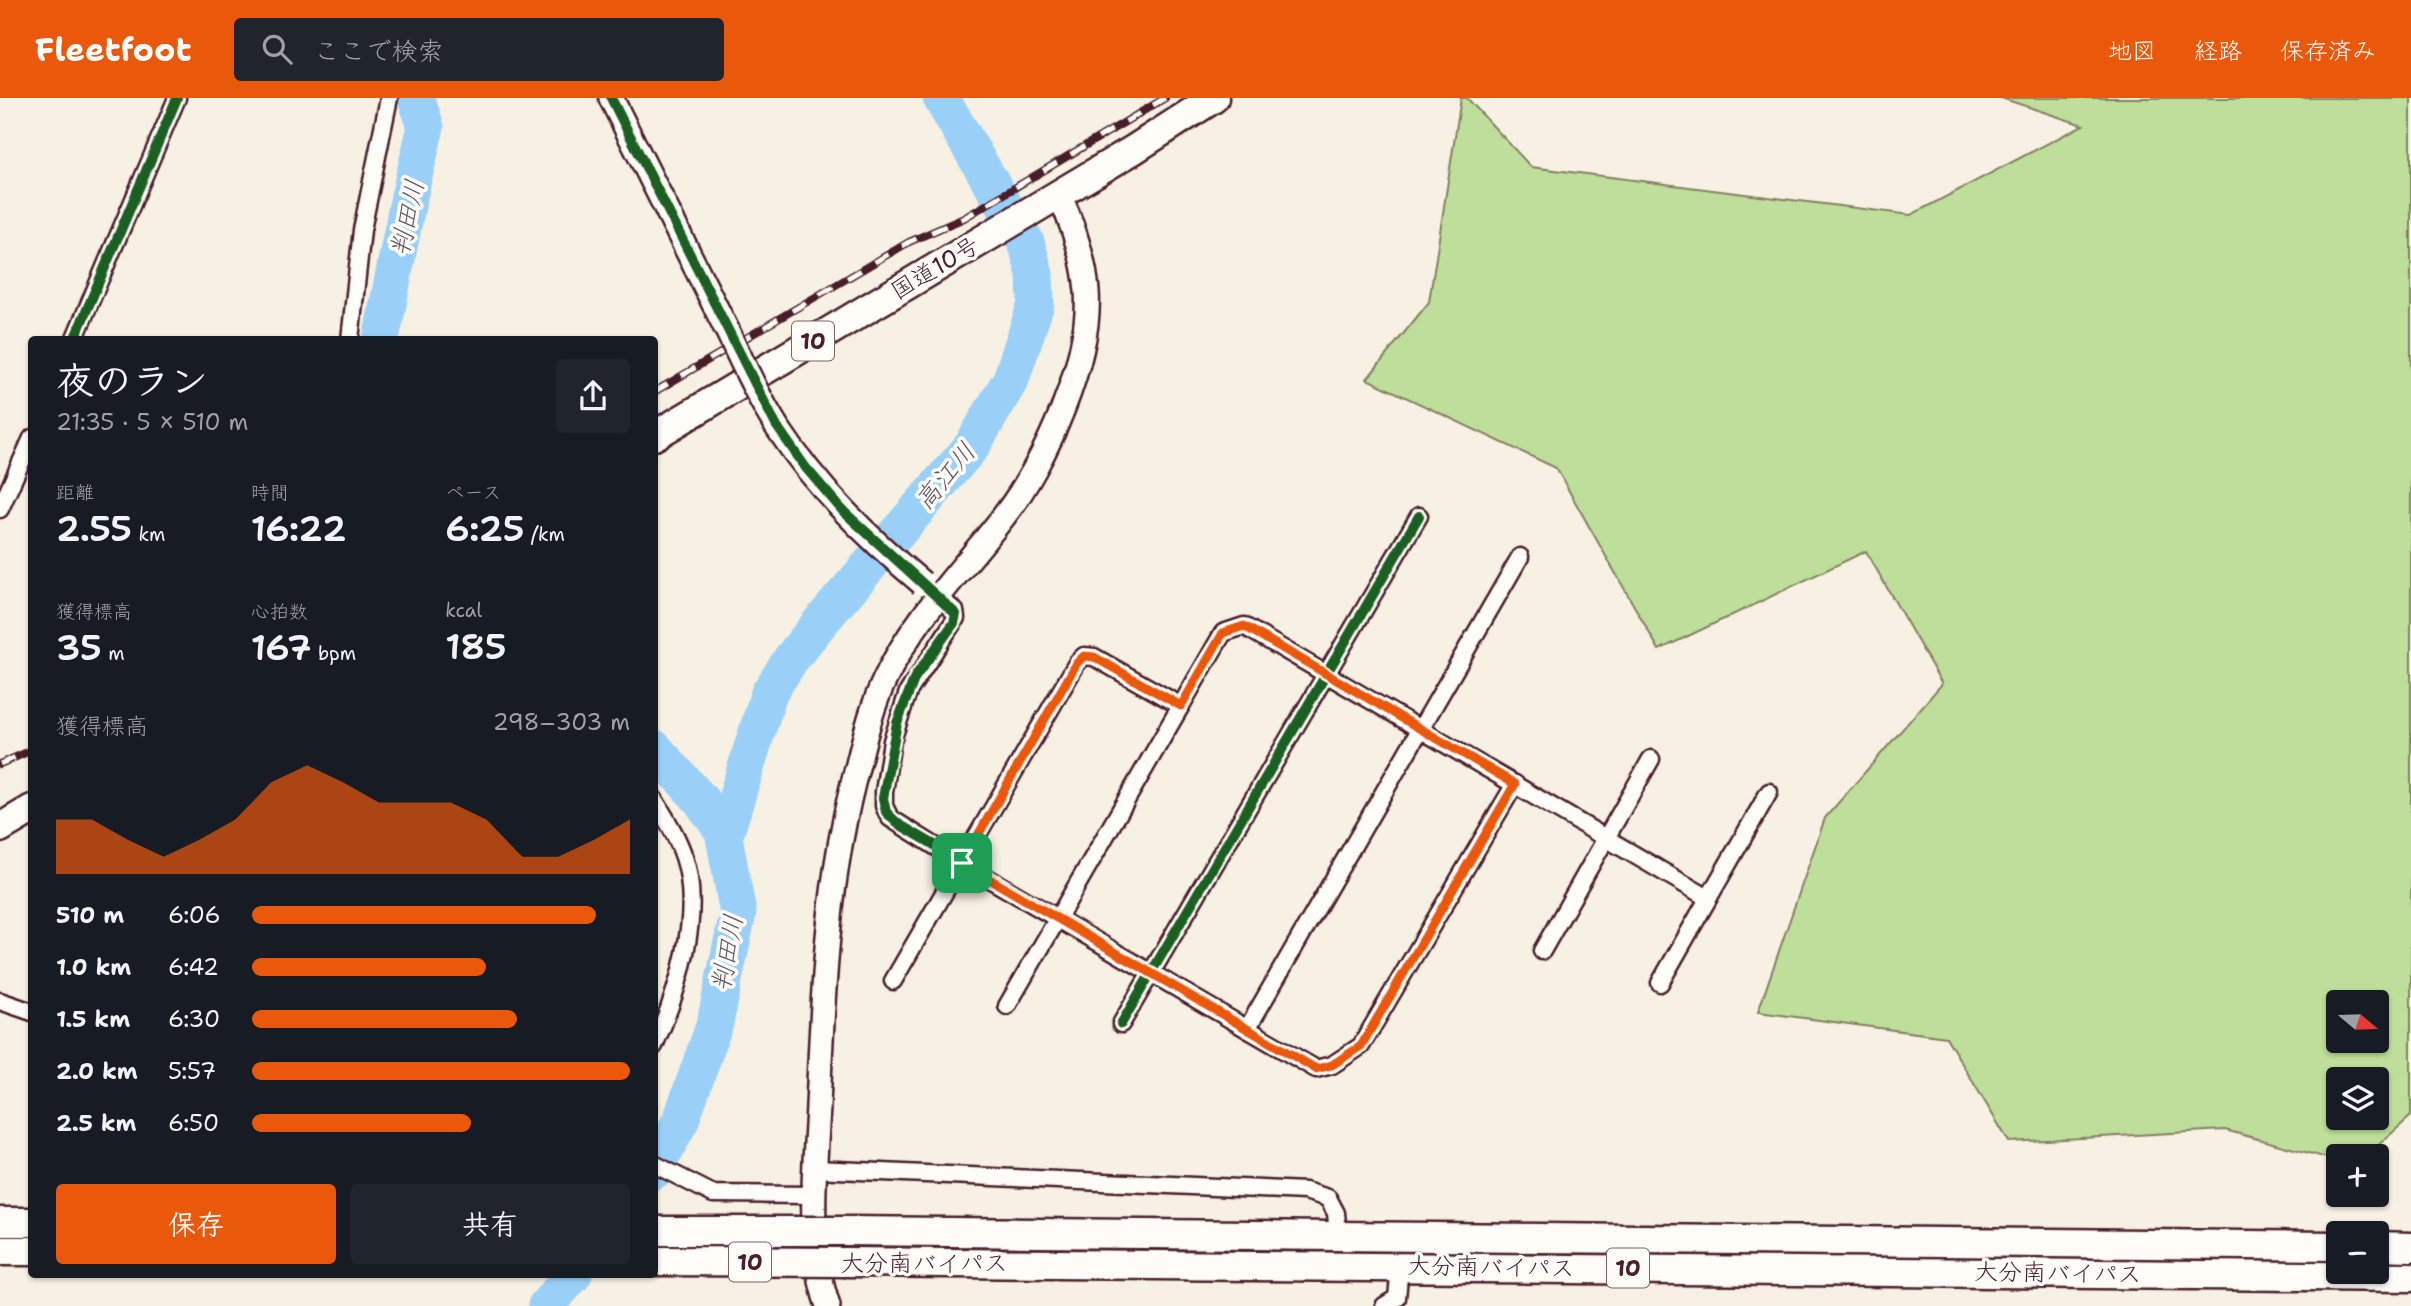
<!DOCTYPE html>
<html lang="ja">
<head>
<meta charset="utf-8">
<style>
  :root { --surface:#171b24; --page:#20242c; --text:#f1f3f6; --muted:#9ea1a6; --accent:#ea580c }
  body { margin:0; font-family:"Shantell Sans","Klee One",sans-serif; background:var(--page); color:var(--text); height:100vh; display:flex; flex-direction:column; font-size:26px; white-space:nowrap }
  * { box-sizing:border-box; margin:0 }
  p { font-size:23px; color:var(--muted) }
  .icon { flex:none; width:38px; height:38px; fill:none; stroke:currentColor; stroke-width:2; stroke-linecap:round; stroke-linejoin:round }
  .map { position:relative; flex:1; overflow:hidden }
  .panel { position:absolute; left:28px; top:238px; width:630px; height:942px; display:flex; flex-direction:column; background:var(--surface); border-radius:7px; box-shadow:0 2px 5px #0004 }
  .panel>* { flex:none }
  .needle { width:46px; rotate:109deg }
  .controls { position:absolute; left:2326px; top:892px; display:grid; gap:14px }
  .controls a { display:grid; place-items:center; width:63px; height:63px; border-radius:7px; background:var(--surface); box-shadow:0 2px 5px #0004; font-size:35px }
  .pin { position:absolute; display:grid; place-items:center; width:60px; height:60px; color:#fff; margin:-30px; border-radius:14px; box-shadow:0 4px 10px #0006 }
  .round { display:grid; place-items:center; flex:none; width:74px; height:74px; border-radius:7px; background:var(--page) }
  .headline { display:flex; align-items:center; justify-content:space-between; height:119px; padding:0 28px }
  h1 { font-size:38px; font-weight:600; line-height:52px }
  .metrics { display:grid; grid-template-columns:repeat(3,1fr); gap:10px; height:119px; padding:7px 28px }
  .metrics div { display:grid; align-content:center }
  .metrics b { font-size:35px; font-weight:600 }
  .metrics small { font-size:19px; font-weight:400 }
  .metrics p { font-size:19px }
  .chart { height:196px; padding:14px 28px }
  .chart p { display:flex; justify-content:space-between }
  .chart svg { width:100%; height:126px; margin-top:7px; fill:var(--accent); opacity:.7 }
  .primary-button { display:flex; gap:14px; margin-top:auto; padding:14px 28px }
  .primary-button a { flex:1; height:80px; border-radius:7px; background:var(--accent); color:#fff; font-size:28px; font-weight:600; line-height:80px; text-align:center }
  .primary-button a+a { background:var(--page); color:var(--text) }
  ul { padding:0 28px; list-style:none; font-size:23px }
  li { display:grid; grid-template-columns:112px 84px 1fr; align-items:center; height:52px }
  li i { height:18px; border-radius:9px; background:var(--accent) }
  header { display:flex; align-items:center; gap:42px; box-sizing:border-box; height:98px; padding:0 35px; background:var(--accent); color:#fff }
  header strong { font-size:33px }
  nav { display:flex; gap:38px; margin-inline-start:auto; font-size:24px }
  .search { width:490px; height:63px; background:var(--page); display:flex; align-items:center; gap:18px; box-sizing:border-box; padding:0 24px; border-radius:7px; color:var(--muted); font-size:26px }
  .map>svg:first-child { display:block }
  .green { fill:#bddf99; stroke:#847f62; stroke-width:2; fill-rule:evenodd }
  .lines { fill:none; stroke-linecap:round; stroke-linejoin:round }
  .river { stroke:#9ad0f8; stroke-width:37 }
  .street-casing { stroke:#4a1f2b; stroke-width:21 }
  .secondary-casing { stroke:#4a1f2b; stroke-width:28 }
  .highway-casing { stroke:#4a1f2b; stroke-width:33 }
  .street { stroke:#fdfcf7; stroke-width:16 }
  .secondary { stroke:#fdfcf7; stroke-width:23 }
  .highway { stroke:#fdfcf7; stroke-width:28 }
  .rail-casing { stroke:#4a1f2b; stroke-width:8 }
  .rail { stroke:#fdfcf7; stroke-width:5; stroke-dasharray:16; stroke-linecap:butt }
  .secondary-bridge-casing { stroke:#4a1f2b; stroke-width:28; stroke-linecap:butt }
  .highway-bridge-casing { stroke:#4a1f2b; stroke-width:33; stroke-linecap:butt }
  .secondary-bridge { stroke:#fdfcf7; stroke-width:23 }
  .highway-bridge { stroke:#fdfcf7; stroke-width:28 }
  .cycleway-casing { stroke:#fdfcf7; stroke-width:15 }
  .cycleway { stroke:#1b5e20; stroke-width:10 }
  .route-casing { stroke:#fff; stroke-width:14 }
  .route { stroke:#ea580c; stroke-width:9 }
  .labels { text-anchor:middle; stroke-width:7; stroke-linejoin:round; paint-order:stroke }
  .shield { fill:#fdfcf7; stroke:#806168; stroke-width:2 }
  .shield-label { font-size:23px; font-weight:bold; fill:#4a1f2b }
  .street-label { font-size:24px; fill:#4a1f2b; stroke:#fdfcf7 }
  .water-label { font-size:26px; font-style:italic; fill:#625468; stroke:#fdfcf7 }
</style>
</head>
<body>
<header>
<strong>Fleetfoot</strong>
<div class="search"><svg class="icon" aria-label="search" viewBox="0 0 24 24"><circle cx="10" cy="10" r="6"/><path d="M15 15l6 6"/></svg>ここで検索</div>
<nav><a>地図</a><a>経路</a><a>保存済み</a></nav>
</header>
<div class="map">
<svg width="2411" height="1208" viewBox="0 0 2411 1208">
  <rect width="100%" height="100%" fill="#f7f1e3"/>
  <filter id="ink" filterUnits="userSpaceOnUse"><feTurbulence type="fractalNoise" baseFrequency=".0143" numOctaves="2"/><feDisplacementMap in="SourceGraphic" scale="14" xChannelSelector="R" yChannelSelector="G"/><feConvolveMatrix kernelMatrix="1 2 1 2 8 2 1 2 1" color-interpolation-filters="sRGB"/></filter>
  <g filter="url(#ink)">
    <path class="green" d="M 1461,0 L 1467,0 L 1531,69 L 1911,117 L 2083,27 L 2001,0 L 2411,0 L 2411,1018 L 2365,1059 L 2338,1059 L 2338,1063 L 2225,1032 L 2009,1044 L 1946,939 L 1758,914 L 1825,720 L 1942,586 L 1866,453 L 1659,552 L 1556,370 L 1367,281 L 1429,204 ZM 2338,905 L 2376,905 L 2376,943 L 2338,943 ZM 2338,982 L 2376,982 L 2376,1020 L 2338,1020 Z"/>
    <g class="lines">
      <g class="river">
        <path d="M 381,242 L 408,103 L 426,29 L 416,0"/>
        <path d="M 654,650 L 700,701 L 723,733 L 738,815 L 715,925 L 681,1022 L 654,1073"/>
        <path d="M 725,737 L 769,595 L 791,561 L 818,527 L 972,348 L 1011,281 L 1036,206 L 1035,176 L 1026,144 L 941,0"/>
        <path d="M 546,1208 L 574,1176"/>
      </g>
      <g class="street-casing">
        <g id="street">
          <path d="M 74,242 L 177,0"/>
          <path d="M 350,242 L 362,132 L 389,0"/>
          <path d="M 0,411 L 32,340"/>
          <path d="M 939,500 L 955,513 L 956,520 L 908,594 L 892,643 L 884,694 L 884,708 L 890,720 L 962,765 L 1316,971 L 1332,967 L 1361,948 L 1515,686"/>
          <path d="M 654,701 C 665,719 677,738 684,759 C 703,816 678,894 654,948"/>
          <path d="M 1542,853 L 1651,661"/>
          <path d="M 893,883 L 1077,565 L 1084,558 L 1094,559 L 1181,608"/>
          <path d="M 1660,885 L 1769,694"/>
          <path d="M 0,903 L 32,914"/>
          <path d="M 1007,908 L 1223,535 L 1244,528 L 1708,800"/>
          <path d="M 1121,926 L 1419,418"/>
          <path d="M 1247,931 L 1520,459"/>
          <path d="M 654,1066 L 713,1096 L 815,1097"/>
          <path d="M 815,1071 L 1305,1093 L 1328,1100 L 1336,1115 L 1338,1137"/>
          <path d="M 1384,1208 L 1397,1200 L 1400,1168"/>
        </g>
      </g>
      <g class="secondary-casing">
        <g id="secondary">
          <path d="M 611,0 L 726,230"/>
          <path d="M 828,1208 C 806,1144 815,1075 818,1008 C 823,892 827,779 858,666 C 865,638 872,608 885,581 C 913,521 964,470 1004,418 C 1045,366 1092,260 1087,193 C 1084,158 1073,127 1059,96"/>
        </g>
      </g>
      <g class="highway-casing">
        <g id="highway">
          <path d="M 654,338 L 1133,52 L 1214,0"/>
          <path d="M 0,730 L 32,711"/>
          <path d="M 0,1124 L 32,1124"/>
          <path d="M 845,1133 L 2338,1148"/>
          <path d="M 2376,1148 L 2411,1149"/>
          <path d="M 0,1153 L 32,1153"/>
          <path d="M 846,1164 L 2411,1179"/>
        </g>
      </g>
      <use href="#street" class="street"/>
      <use href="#secondary" class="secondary"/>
      <use href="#highway" class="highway"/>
      <g class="rail-casing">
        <g id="rail">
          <path d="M 654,294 L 909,144 L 964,120 L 1165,0"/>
          <path d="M 0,666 L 32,652"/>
        </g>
      </g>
      <use href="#rail" class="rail"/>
      <g class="secondary-bridge-casing">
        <path id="secondary-bridge" d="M 726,230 C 742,263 757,298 777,329 C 817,390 867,439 922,485"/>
      </g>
      <g class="highway-bridge-casing">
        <g id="highway-bridge">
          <path d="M 654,1133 L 845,1133"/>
          <path d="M 654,1163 L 846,1164"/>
        </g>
      </g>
      <use href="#secondary-bridge" class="secondary-bridge"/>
      <use href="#highway-bridge" class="highway-bridge"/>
      <g class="cycleway-casing">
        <g id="cycleway">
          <path d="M 611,0 L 776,327 L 806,370 L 843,413 L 956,516 L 954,525 L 915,579 L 897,625 L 883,700 L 886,714 L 897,725 L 1316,971 L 1332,967 L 1361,948 L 1515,686"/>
          <path d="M 74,242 L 177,0"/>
          <path d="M 1121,926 L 1419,418"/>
        </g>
      </g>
      <use href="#cycleway" class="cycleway"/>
    </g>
  </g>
  <g class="lines" filter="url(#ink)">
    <g class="route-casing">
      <path id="route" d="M 1244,528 L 1515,686 L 1361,948 L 1332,967 L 1316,971 L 962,765 L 1077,565 L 1084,558 L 1094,559 L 1181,608 L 1223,535 Z"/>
    </g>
    <use href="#route" class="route"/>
  </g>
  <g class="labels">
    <g class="shield">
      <rect x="792" y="223.5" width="42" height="39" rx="5"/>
      <rect x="729" y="1144.5" width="42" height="39" rx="5"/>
      <rect x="1607" y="1150.5" width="42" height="39" rx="5"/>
    </g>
    <g class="shield-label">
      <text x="813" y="251">10</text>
      <text x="750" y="1172">10</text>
      <text x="1628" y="1178">10</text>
    </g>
    <g class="street-label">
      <text transform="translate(935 170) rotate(-31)" y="8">国道10号</text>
      <text x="924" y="1173">大分南バイパス</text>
      <text transform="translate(1491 1169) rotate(1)" y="8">大分南バイパス</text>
      <text transform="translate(2058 1175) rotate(1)" y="8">大分南バイパス</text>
    </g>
    <g class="water-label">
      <text transform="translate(407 120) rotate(-78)" y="9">判田川</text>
      <text transform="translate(945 378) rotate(-50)" y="9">高江川</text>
      <text transform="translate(727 855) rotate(-80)" y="9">判田川</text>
    </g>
  </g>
</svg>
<div class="controls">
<a><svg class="needle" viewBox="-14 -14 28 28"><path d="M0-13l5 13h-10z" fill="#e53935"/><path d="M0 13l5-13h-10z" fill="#9ea1a6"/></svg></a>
<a><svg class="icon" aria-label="layers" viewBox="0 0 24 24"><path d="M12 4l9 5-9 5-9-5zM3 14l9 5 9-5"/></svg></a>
<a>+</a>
<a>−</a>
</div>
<div class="pin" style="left:962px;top:765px;background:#1e9e55"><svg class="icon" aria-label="arrive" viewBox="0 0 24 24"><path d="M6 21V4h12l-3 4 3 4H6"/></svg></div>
<section class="panel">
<div class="headline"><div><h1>夜のラン</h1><p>21:35 · 5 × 510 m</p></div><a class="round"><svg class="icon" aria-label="share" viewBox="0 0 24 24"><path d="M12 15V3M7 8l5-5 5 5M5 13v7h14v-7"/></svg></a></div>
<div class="metrics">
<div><p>距離</p><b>2.55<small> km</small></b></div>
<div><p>時間</p><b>16:22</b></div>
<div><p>ペース</p><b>6:25<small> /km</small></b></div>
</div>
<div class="metrics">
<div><p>獲得標高</p><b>35<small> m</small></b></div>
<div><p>心拍数</p><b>167<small> bpm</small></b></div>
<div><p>kcal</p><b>185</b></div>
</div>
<div class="chart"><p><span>獲得標高</span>298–303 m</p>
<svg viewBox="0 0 160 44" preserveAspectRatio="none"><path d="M0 44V25L10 25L20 32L30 38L40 32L50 25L60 12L70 6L80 12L90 19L100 19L110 19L120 25L130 38L140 38L150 32L160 25V44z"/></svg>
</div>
<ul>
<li><b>510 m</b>6:06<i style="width:91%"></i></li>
<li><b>1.0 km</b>6:42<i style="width:62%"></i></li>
<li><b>1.5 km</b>6:30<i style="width:70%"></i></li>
<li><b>2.0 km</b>5:57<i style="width:100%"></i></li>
<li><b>2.5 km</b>6:50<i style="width:58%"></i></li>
</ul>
<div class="primary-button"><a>保存</a><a>共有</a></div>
</section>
</div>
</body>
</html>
